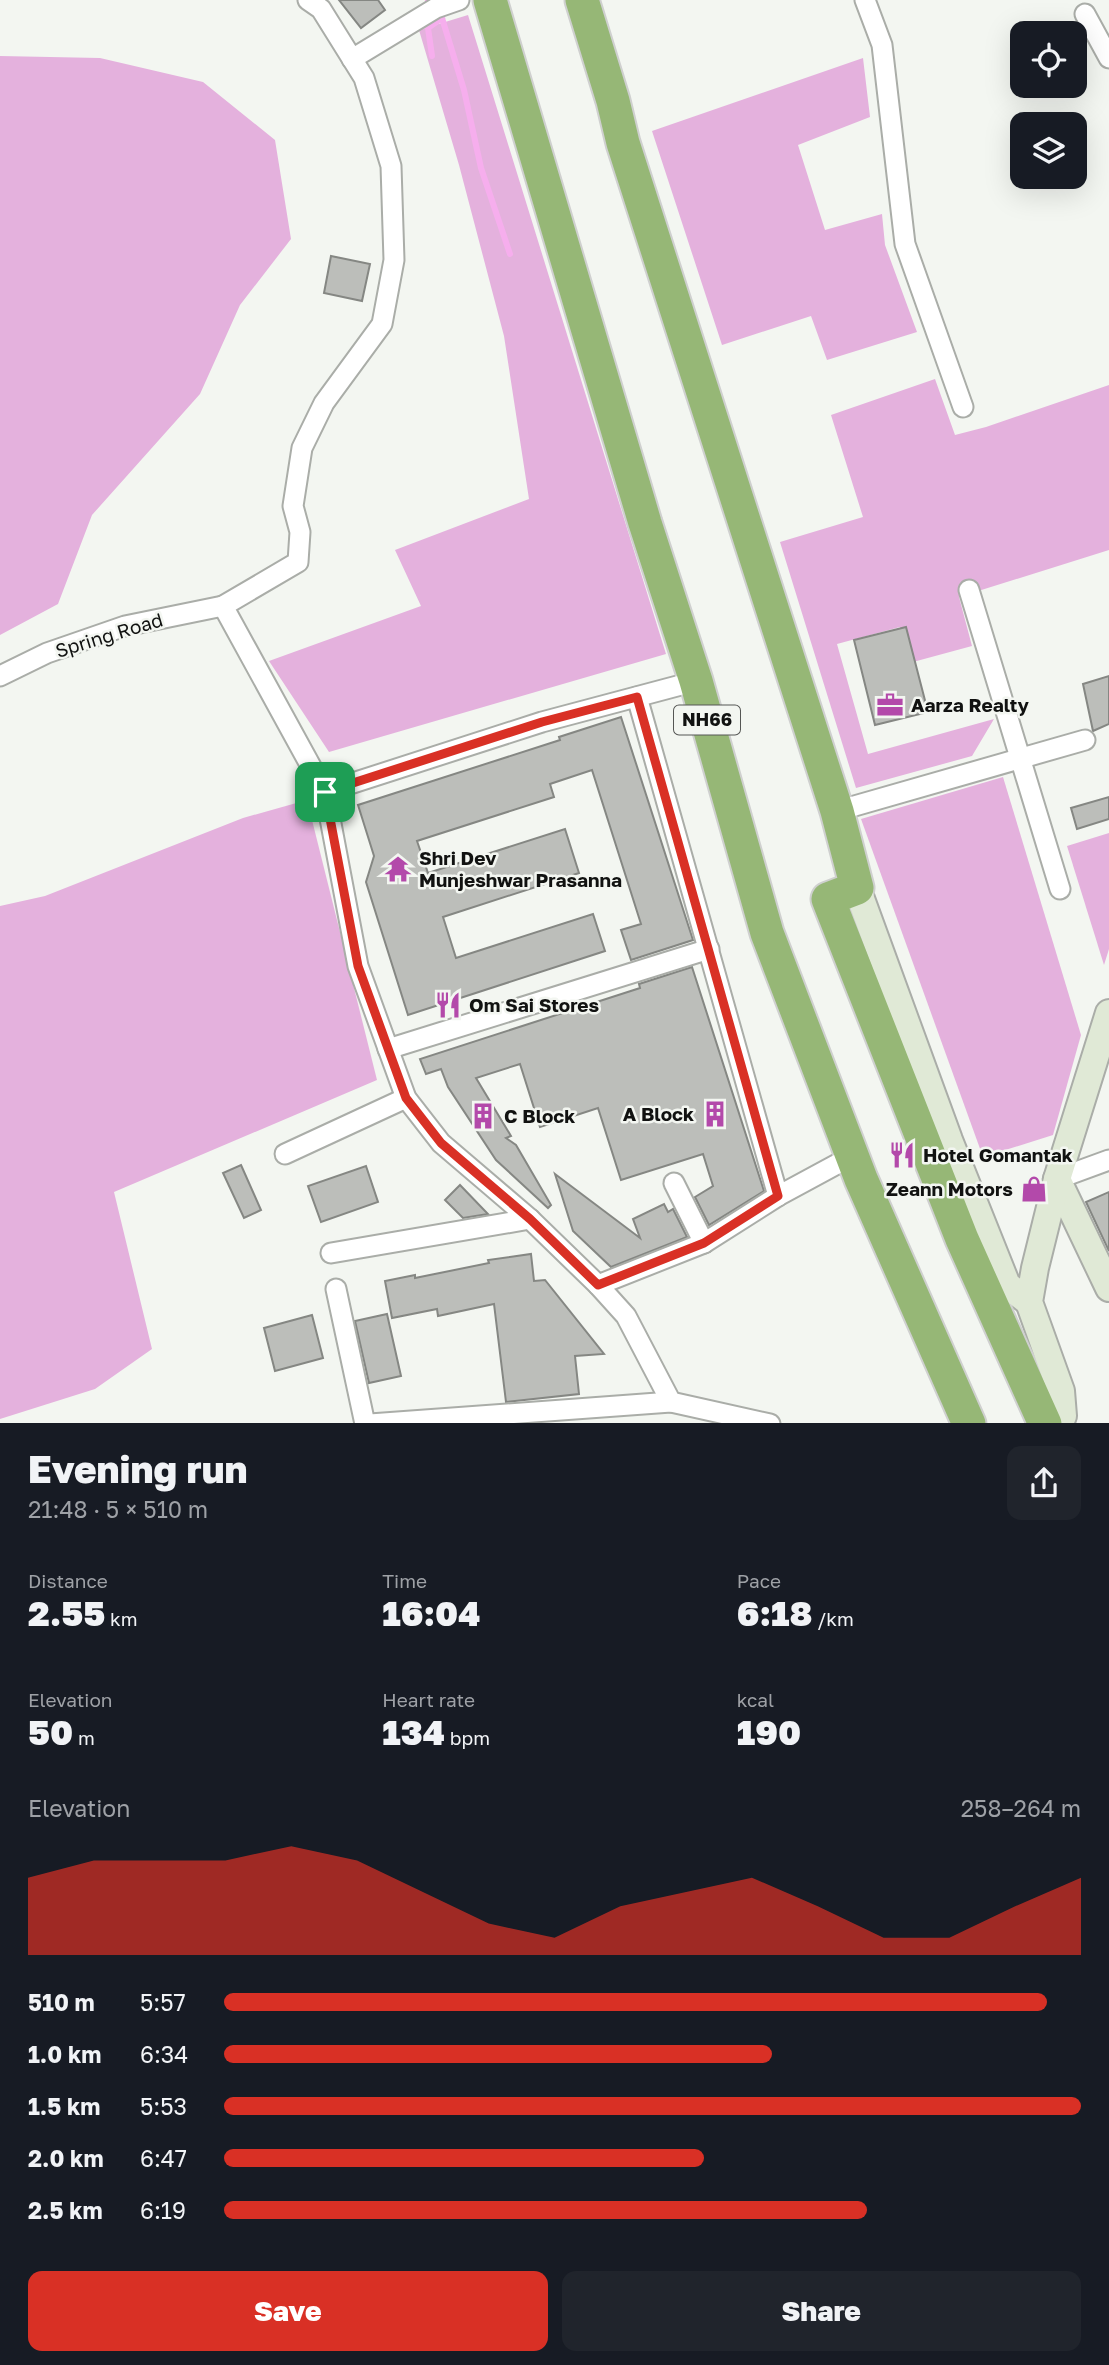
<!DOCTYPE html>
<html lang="en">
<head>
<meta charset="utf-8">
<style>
  :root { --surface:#171b24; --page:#20242c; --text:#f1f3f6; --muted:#9ea1a6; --accent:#d93025 }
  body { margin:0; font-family:"Golos Text",sans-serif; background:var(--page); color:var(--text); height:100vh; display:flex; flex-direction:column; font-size:26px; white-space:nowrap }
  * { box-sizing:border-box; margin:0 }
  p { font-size:23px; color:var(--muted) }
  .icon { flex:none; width:38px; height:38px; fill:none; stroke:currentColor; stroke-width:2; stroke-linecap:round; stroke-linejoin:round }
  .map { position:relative; height:1423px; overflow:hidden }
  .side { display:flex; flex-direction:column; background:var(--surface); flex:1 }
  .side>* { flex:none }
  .tools { position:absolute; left:1010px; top:21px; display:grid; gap:14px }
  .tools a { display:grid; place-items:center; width:77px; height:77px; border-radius:14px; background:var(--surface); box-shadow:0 7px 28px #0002; font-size:35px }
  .pin { position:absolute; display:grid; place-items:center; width:60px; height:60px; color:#fff; margin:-30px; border-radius:14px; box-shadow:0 4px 10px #0006 }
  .round { display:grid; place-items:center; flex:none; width:74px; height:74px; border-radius:14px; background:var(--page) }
  .headline { display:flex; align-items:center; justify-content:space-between; height:119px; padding:0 28px }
  h1 { font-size:38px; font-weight:800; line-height:52px }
  .metrics { display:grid; grid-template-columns:repeat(3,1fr); gap:10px; height:119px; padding:7px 28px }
  .metrics div { display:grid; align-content:center }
  .metrics b { font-size:35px; font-weight:800 }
  .metrics small { font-size:19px; font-weight:400 }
  .metrics p { font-size:19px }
  .chart { height:196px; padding:14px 28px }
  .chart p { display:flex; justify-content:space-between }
  .chart svg { width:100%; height:126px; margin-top:7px; fill:var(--accent); opacity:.7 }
  .cta { display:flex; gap:14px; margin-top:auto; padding:14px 28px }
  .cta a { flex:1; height:80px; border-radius:14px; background:var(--accent); color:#fff; font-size:28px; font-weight:800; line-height:80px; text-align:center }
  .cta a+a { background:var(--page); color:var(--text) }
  ul { padding:0 28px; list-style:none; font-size:23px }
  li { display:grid; grid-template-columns:112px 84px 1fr; align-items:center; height:52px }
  li i { height:18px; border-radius:9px; background:var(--accent) }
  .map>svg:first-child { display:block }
  .green { fill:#e4b1dd }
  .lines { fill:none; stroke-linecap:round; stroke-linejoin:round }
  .stream { stroke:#f6aeed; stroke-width:6 }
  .building { fill:#bcbeba; stroke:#858783; stroke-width:2 }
  .street-casing { stroke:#aaada8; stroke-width:23 }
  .secondary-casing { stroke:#aaada8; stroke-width:30 }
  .highway-casing { stroke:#cfd0cf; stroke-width:37 }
  .street { stroke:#fff; stroke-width:19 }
  .secondary { stroke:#e0e9d6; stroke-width:26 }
  .highway { stroke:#96b776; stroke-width:33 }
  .route-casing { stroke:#fff; stroke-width:14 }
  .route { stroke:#d93025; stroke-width:9 }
  .labels { text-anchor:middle; stroke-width:5; stroke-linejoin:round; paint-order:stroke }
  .shield { fill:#f3f6f1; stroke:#555654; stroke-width:2 }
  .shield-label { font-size:18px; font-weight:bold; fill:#111211 }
  .street-label { font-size:19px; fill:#111211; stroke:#f3f6f1 }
  .poi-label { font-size:19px; font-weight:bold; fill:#111211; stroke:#f3f6f1; text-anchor:start }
</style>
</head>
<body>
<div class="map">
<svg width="1109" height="1424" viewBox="0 0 1109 1424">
  <rect width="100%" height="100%" fill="#f3f6f1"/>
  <g class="green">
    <path d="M 468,15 L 666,654 L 329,752 L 269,661 L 421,606 L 395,550 L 529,499 L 504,336 L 459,165 L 419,30 Z"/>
    <path d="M 0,56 L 100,58 L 203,82 L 275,140 L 291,239 L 240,305 L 200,394 L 92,515 L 58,604 L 0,635 Z"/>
    <path d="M 863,58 L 870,117 L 798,145 L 825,230 L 882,214 L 885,245 L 917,332 L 827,360 L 811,316 L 722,345 L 652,131 Z"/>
    <path d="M 935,379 L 955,435 L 986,427 L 1109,385 L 1109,550 L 959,597 L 972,646 L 913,662 L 900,627 L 837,644 L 868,754 L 994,719 L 972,756 L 856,788 L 780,542 L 863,517 L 831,415 Z"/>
    <path d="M 1003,777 L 1081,1035 L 1053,1135 L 983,1157 L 861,819 Z"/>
    <path d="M 307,800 L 377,1080 L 114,1192 L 152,1349 L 95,1389 L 0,1419 L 0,906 L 45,896 L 243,818 Z"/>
    <path d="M 1109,833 L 1109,949 L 1104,965 L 1067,846 Z"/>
  </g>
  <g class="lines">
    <g class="stream">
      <path d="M 428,0 L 442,18 L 464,90 L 481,168 L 510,254"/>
      <path d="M 432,56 L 428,28 L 442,18"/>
    </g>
  </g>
  <g class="building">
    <path d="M 339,0 L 378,0 L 385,10 L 361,28 Z"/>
    <path d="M 331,256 L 370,264 L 362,301 L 324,293 Z"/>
    <path d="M 906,627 L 928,712 L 875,725 L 854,640 Z"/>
    <path d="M 1109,676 L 1109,724 L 1093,731 L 1083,684 Z"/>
    <path d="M 621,717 L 693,940 L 631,960 L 621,930 L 641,924 L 592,770 L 550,784 L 554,797 L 417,841 L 428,873 L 565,829 L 579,873 L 443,917 L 456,958 L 593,914 L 605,951 L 408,1015 L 366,882 L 374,856 L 358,805 L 560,740 L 559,737 Z"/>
    <path d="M 1109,797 L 1109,819 L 1077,829 L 1071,808 Z"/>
    <path d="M 692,967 L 764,1191 L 709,1225 L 695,1197 L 713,1186 L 703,1154 L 621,1180 L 598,1108 L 540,1127 L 520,1064 L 476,1078 L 511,1136 L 506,1138 L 516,1145 L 551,1205 L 548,1208 L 496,1160 L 448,1087 L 441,1069 L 426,1074 L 420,1059 L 640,988 L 639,984 Z"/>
    <path d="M 241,1165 L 261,1210 L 244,1218 L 223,1173 Z"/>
    <path d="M 366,1166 L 378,1202 L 321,1222 L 308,1186 Z"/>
    <path d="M 555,1174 L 640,1238 L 633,1219 L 664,1204 L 668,1212 L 673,1209 L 687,1237 L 611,1267 L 573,1231 Z"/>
    <path d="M 460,1185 L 488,1214 L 463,1218 L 445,1200 Z"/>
    <path d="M 1109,1192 L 1109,1251 L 1086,1202 Z"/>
    <path d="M 531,1254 L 534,1281 L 545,1280 L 604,1354 L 575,1356 L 579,1394 L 506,1402 L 494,1304 L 438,1316 L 437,1309 L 392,1318 L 385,1281 L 415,1275 L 415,1278 L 489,1263 L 488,1260 Z"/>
    <path d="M 387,1314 L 401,1376 L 369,1383 L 355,1321 Z"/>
    <path d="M 312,1315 L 323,1358 L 275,1371 L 264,1328 Z"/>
  </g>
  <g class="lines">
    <g class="street-casing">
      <g id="street">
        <path d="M 308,0 L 321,9 L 364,78 L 391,166 L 394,260 L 382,324 L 324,403 L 302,448 L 293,506 L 300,532 L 298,562 L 223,606 L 325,792 L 358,966 L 406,1098 L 441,1143 L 530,1219 L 598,1285 L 626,1316 L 671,1402 L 770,1424"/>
        <path d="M 865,0 L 882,45 L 905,244 L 963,407"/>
        <path d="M 1085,14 L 1109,58"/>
        <path d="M 352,59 L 436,8 L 459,0"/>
        <path d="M 969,590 L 1060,889"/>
        <path d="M 0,676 L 47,653 L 125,626 L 223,606"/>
        <path d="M 637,697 L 778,1196"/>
        <path d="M 325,792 L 542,722 L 696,681"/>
        <path d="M 837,811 L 1085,740"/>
        <path d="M 388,1049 L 709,949"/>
        <path d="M 285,1154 L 406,1098"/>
        <path d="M 1057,1179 L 1109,1160"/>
        <path d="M 674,1183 L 704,1243"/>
        <path d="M 331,1253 L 530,1219"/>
        <path d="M 598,1285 L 704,1243 L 778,1196 L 852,1156"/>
        <path d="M 336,1289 L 365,1424"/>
        <path d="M 370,1424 L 671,1402"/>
      </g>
    </g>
    <g class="secondary-casing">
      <g id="secondary">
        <path d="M 857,888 L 949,1140 L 1007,1285 L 1029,1302"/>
        <path d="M 1057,1179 L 1109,1288"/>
        <path d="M 1059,1424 L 1063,1416 L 1061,1391 L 1029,1302 L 1035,1268 L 1057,1179 L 1109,1013"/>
      </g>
    </g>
    <g class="highway-casing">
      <g id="highway">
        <path d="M 490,0 L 645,523 L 696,681 L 767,933 L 861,1179 L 969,1424"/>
        <path d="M 582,0 L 613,101 L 623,143 L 837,811 L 857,888 L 828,899 L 962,1239 L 1045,1424"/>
      </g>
    </g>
    <use href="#street" class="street"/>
    <use href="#secondary" class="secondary"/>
    <use href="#highway" class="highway"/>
  </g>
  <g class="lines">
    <g class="route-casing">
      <path id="route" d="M 637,697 L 778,1196 L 704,1243 L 598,1285 L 530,1219 L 441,1143 L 406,1098 L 358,966 L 325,792 L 542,722 Z"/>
    </g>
    <use href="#route" class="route"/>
  </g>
  <defs>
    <g id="office-bare" transform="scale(2.1)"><path d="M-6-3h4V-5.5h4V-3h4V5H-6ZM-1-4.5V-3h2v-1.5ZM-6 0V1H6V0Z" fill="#b349aa" stroke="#f3f6f1" stroke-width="2.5" paint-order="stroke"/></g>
    <g id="temple-bare" transform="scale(2.1)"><path d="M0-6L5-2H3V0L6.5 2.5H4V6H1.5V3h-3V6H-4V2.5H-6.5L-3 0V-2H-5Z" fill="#b349aa" stroke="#f3f6f1" stroke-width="2.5" paint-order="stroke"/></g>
    <g id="restaurant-bare" transform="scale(2.1)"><path d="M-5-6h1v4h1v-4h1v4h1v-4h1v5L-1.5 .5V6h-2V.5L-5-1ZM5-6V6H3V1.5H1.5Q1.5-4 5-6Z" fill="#b349aa" stroke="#f3f6f1" stroke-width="2.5" paint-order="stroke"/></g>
    <g id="building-bare" transform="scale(2.1)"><path d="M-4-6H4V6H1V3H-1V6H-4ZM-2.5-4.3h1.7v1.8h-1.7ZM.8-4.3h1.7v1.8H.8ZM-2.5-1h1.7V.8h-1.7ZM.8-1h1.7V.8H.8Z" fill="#b349aa" stroke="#f3f6f1" stroke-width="2.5" paint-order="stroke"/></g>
    <g id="shop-bare" transform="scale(2.1)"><path d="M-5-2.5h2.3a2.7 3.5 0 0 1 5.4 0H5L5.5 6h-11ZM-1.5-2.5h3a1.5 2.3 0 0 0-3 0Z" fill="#b349aa" stroke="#f3f6f1" stroke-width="2.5" paint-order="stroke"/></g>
  </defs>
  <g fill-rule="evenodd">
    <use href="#office-bare" x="890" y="705"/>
    <use href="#temple-bare" x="398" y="869"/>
    <use href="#restaurant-bare" x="448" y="1005"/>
    <use href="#building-bare" x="715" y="1114"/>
    <use href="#building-bare" x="483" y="1116"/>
    <use href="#restaurant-bare" x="902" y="1155"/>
    <use href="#shop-bare" x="1034" y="1189"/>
  </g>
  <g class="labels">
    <rect class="shield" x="674" y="705.5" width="66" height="29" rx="5"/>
    <g class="shield-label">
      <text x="707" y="726">NH66</text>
    </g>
    <g class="street-label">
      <text transform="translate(109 635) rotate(-17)" y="7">Spring Road</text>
    </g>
    <g class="poi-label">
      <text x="911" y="712">Aarza Realty</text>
      <text x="419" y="865">Shri Dev<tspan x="419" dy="22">Munjeshwar Prasanna</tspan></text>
      <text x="469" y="1012">Om Sai Stores</text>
      <text x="694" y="1121" text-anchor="end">A Block</text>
      <text x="504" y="1123">C Block</text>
      <text x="923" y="1162">Hotel Gomantak</text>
      <text x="1013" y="1196" text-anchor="end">Zeann Motors</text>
    </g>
  </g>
</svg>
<div class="tools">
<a><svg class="icon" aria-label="locate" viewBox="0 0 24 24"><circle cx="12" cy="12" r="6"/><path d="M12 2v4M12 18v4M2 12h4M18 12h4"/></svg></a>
<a><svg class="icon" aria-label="layers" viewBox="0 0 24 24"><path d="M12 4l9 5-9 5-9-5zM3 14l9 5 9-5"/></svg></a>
</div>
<div class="pin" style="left:325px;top:792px;background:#1e9e55"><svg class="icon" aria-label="arrive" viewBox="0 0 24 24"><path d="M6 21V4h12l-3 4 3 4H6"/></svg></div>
</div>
<section class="side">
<div class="headline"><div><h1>Evening run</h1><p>21:48 · 5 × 510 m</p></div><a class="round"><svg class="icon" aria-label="share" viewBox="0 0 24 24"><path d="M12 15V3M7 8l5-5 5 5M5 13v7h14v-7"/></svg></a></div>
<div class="metrics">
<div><p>Distance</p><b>2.55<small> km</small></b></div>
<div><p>Time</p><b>16:04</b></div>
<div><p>Pace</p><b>6:18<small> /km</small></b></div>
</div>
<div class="metrics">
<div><p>Elevation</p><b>50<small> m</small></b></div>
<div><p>Heart rate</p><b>134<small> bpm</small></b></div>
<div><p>kcal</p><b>190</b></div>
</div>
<div class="chart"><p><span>Elevation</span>258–264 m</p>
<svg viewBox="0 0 160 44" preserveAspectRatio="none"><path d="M0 44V17L10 11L20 11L30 11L40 6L50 11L60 22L70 33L80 38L90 27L100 22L110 17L120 27L130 38L140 38L150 27L160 17V44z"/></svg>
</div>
<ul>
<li><b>510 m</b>5:57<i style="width:96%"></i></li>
<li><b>1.0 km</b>6:34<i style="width:64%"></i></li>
<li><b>1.5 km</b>5:53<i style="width:100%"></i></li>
<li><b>2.0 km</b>6:47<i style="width:56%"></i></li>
<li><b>2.5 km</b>6:19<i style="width:75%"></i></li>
</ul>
<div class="cta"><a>Save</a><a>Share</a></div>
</section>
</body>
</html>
